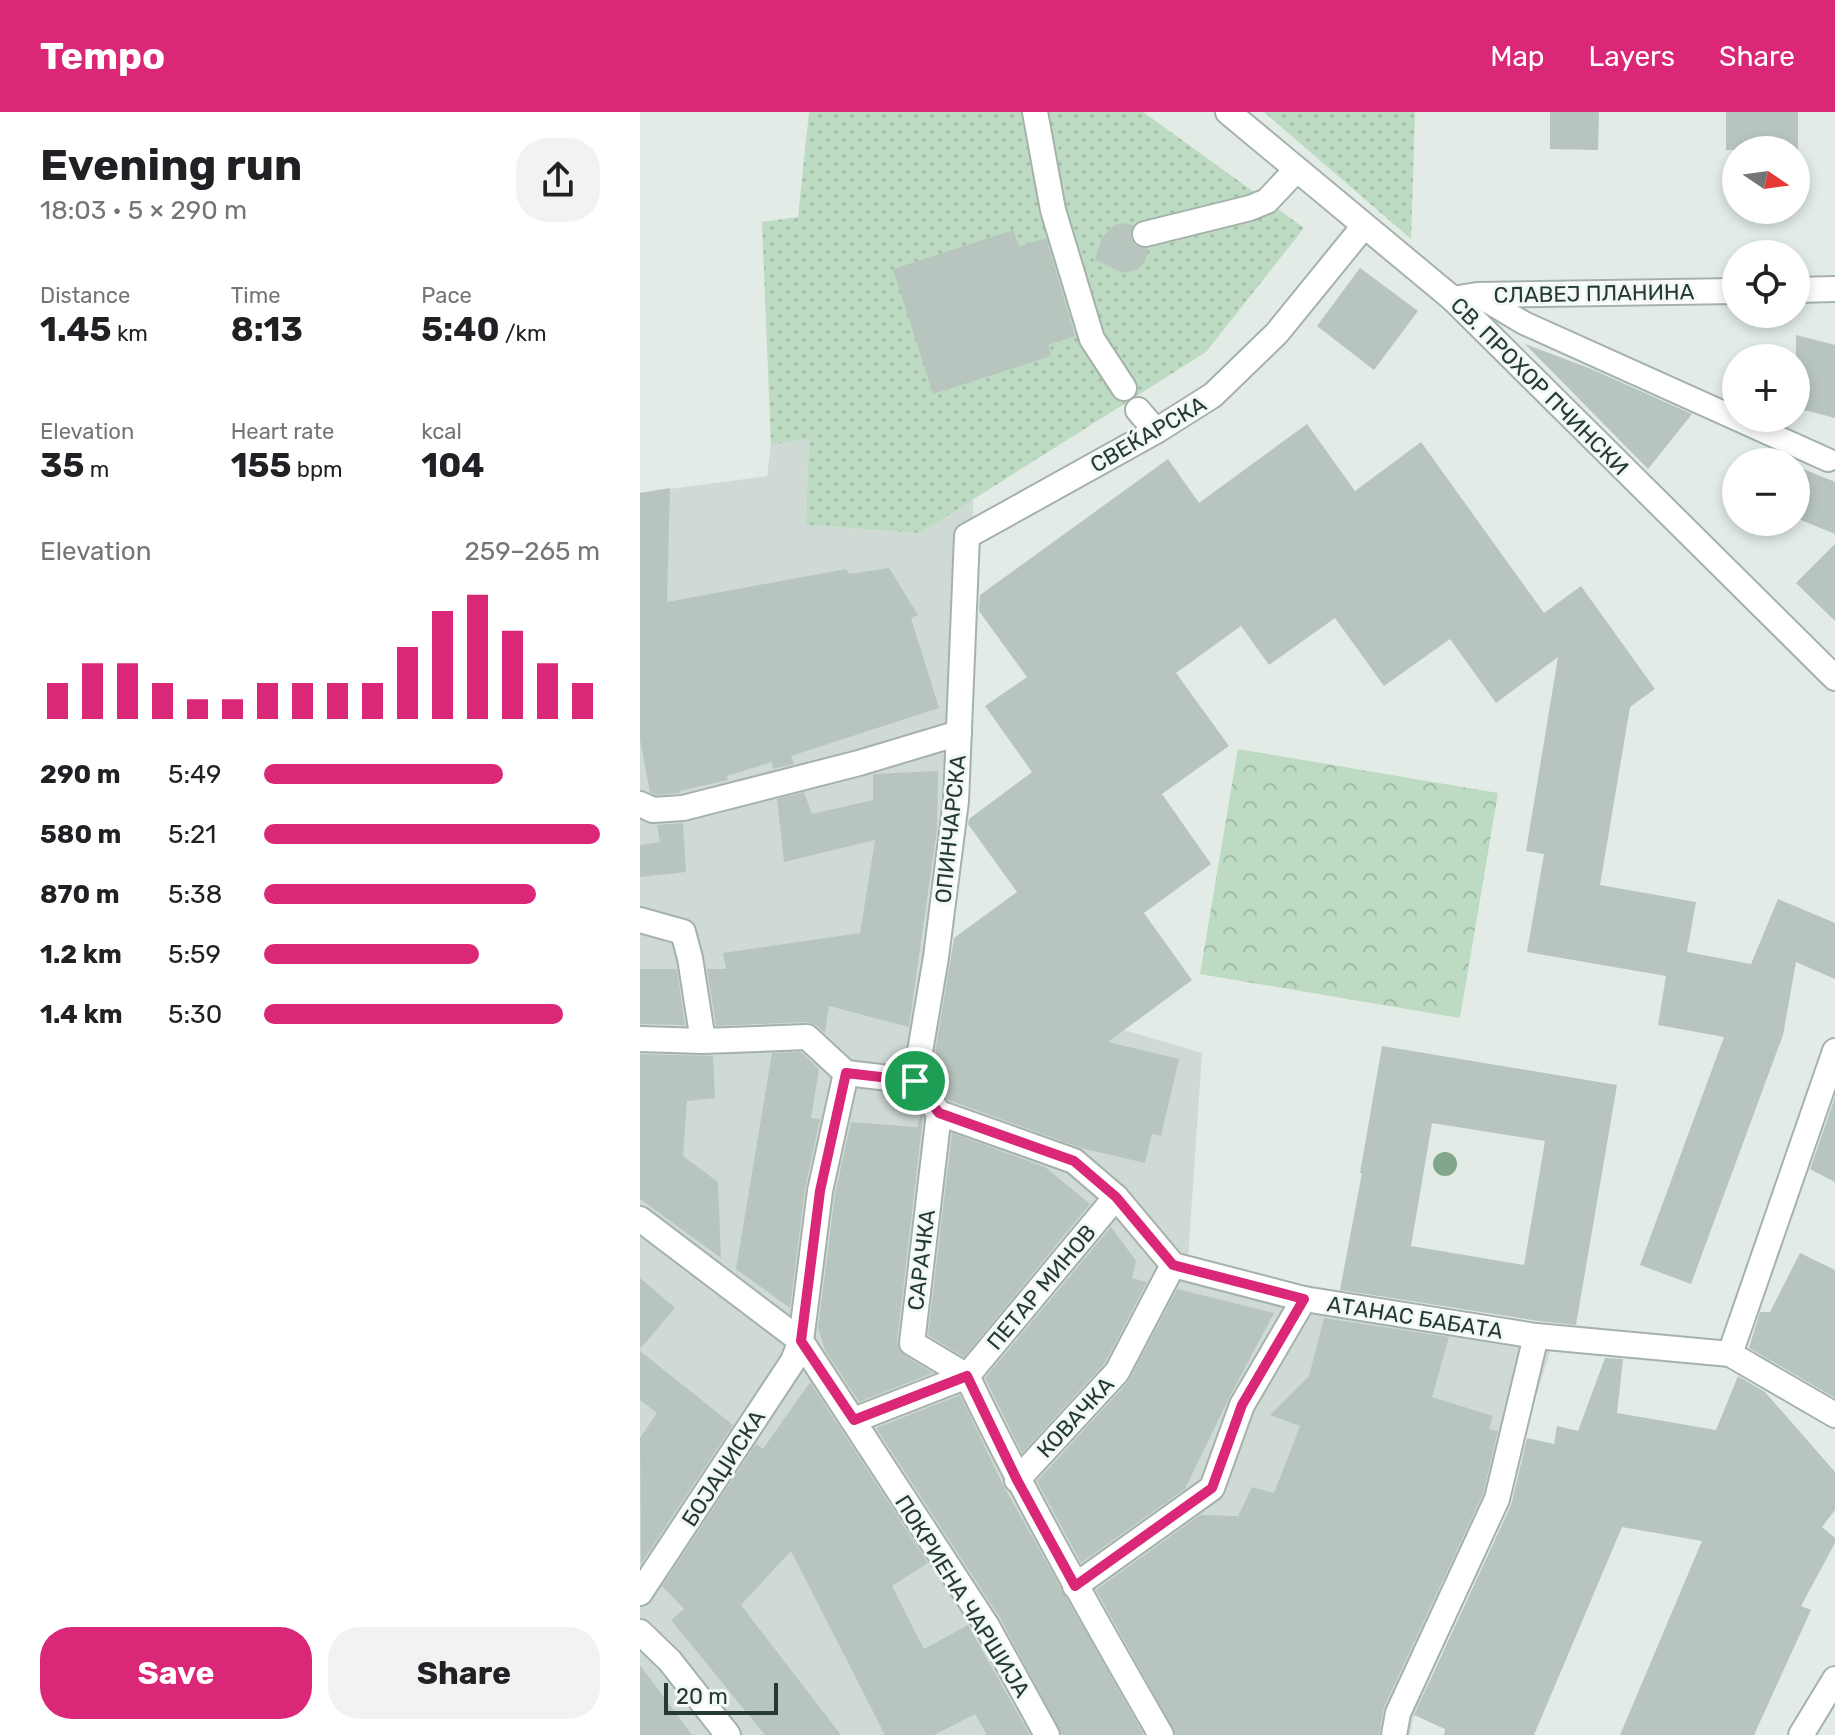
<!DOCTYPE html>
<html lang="en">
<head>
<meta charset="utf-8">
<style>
  :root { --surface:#fff; --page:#f2f2f2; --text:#202124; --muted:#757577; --accent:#db2777 }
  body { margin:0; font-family:Rubik,sans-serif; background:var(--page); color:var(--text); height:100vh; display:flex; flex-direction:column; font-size:30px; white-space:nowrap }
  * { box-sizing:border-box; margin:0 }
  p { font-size:26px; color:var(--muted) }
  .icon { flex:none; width:44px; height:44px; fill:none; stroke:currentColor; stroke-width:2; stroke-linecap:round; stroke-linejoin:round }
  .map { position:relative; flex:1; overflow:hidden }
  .panel { display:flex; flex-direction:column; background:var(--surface); width:640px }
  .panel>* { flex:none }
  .needle { width:52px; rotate:103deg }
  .buttons { position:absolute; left:1082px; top:24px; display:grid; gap:16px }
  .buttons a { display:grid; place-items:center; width:88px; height:88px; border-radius:50%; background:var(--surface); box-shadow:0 4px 12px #0003; font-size:40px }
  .scale { position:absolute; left:24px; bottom:20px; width:114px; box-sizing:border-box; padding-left:8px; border:4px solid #243a32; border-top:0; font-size:22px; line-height:28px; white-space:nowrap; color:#243a32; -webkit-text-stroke:6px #f2f8f4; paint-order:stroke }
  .pin { position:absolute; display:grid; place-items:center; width:68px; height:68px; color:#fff; margin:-34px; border:4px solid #fff; border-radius:50%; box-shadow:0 2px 8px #0007 }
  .round { display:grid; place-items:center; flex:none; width:84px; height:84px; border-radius:32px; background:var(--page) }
  .summary { display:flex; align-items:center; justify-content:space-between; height:136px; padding:0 40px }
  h1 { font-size:44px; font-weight:700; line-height:60px }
  .figures { display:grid; grid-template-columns:repeat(3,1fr); gap:12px; height:136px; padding:8px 40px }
  .figures div { display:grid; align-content:center }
  .figures b { font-size:34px; font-weight:700 }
  .figures small { font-size:22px; font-weight:400 }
  .figures p { font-size:22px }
  .chart { height:224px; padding:16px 40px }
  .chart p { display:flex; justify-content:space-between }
  .chart svg { width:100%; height:144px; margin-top:8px; stroke:var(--accent); stroke-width:6 }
  .cta { display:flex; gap:16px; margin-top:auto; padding:16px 40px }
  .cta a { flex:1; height:92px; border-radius:32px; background:var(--accent); color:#fff; font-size:32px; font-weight:700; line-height:92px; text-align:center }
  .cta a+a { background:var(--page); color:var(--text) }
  ul { padding:0 40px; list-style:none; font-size:26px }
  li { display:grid; grid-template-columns:128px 96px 1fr; align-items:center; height:60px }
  li i { height:20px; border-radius:10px; background:var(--accent) }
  header { display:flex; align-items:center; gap:48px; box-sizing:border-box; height:112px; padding:0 40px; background:var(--accent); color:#fff }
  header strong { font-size:38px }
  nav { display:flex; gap:44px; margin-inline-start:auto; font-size:28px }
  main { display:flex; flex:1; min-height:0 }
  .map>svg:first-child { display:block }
  .built { fill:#d0dad5 }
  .grass { fill:url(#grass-dots) }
  .park { fill:url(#park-crowns) }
  .building { fill:#b8c5bf; fill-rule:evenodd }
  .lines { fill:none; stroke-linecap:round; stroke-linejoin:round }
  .service-casing { stroke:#a5b2ac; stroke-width:26 }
  .pedestrian-casing { stroke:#a5b2ac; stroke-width:28 }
  .minor-casing { stroke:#a5b2ac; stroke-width:28 }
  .service { stroke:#fff; stroke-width:22 }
  .pedestrian { stroke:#fff; stroke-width:24 }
  .minor { stroke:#fff; stroke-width:24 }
  .tree { fill:#81a68c }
  .route-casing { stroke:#fff; stroke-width:16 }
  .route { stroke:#db2777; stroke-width:10 }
  .labels { text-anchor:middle; stroke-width:6; stroke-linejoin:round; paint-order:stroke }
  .street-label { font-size:22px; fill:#243a32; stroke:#f2f8f4 }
</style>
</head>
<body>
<header>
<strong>Tempo</strong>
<nav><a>Map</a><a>Layers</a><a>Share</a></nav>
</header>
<main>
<section class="panel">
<div class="summary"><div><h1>Evening run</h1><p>18:03 · 5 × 290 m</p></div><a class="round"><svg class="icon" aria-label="share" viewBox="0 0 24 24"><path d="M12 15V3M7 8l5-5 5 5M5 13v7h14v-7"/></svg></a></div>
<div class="figures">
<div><p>Distance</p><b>1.45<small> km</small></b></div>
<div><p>Time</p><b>8:13</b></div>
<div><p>Pace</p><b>5:40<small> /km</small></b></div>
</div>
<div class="figures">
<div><p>Elevation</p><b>35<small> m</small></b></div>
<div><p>Heart rate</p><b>155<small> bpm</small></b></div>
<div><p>kcal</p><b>104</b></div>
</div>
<div class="chart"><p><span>Elevation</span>259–265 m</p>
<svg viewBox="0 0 160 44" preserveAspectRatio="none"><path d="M5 44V33M15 44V27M25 44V27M35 44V33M45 44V38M55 44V38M65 44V33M75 44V33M85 44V33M95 44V33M105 44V22M115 44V11M125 44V6M135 44V17M145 44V27M155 44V33"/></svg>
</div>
<ul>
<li><b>290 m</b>5:49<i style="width:71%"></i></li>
<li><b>580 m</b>5:21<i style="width:100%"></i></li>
<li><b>870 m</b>5:38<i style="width:81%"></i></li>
<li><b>1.2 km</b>5:59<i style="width:64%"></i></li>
<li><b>1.4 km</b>5:30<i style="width:89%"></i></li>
</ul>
<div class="cta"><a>Save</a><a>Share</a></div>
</section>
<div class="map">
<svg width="1195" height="1623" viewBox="0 0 1195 1623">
  <defs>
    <pattern id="grass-dots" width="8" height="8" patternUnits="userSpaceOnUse" patternTransform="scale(2)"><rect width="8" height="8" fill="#bddac2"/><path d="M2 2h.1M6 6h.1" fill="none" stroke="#a2bca7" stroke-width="1.8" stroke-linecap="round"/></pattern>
    <pattern id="park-crowns" width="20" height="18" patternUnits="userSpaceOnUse" patternTransform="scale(2)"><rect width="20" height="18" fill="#bddac2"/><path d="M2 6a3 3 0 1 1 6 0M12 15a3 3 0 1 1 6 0" fill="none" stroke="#a2bca7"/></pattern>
  </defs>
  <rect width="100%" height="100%" fill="#e2ebe6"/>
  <path class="built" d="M 169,325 L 166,413 L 280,421 L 333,387 L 334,455 L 328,630 L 308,866 L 562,941 L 548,1147 L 911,1237 L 866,1380 L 773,1607 L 770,1623 L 0,1623 L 0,381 L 127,364 L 131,333 Z"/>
  <g class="grass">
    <path d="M 169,0 L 503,0 L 664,116 L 566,240 L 280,421 L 166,413 L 169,326 L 131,333 L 122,110 L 158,105 Z"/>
    <path d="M 624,0 L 775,0 L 771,127 Z"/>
  </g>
  <path class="park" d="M 598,637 L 858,681 L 820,906 L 560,862 Z"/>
  <g class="building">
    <path d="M 910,0 L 959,0 L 958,38 L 910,37 Z"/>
    <rect x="1086" y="0" width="72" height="38"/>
    <path d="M 483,111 L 493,113 L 490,125 L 495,133 L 509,137 L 504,151 L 498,157 L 484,161 L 455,148 L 462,125 L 475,113 Z"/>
    <path d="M 373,118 L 379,134 L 406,126 L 435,224 L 408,233 L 411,244 L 293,282 L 253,157 Z"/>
    <path d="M 720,156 L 778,199 L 734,258 L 677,214 Z"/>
    <path d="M 1156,223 L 1195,233 L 1195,306 L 1156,296 Z"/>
    <path d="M 885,232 L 949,256 L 1052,302 L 1008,357 Z"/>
    <path d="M 667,312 L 715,379 L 781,330 L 904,501 L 941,474 L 1015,577 L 990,595 L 960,773 L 1056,790 L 1047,840 L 1111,852 L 1138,787 L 1195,811 L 1195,867 L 1156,850 L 1143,923 L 1051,1172 L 1000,1153 L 1084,925 L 1018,913 L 1026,864 L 887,840 L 904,742 L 886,739 L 918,545 L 856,591 L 810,527 L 744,574 L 695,506 L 629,553 L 601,514 L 536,561 L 589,634 L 522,682 L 571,752 L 504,801 L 552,868 L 468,930 L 539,947 L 521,1024 L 512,1022 L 505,1051 L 441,1036 L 308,988 L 291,965 L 314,826 L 377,780 L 328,712 L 329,707 L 392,660 L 345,594 L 387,565 L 339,499 L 340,483 L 528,347 L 559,391 Z"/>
    <path d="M 1156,354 L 1195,370 L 1195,422 L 1156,406 Z"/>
    <path d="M 30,376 L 27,490 L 206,457 L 209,462 L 249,456 L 278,503 L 271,506 L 299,596 L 151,644 L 154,652 L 133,657 L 132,650 L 87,664 L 88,668 L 40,679 L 40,681 L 16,683 L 10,680 L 0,628 L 0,381 Z"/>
    <path d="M 1195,432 L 1195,509 L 1156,471 Z"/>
    <path d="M 298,659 L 297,717 L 269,915 L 189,894 L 185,921 L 176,913 L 166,910 L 76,914 L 67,857 L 86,857 L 83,841 L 220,821 L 235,728 L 144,750 L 137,687 L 164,680 L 172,702 L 233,688 L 233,662 Z"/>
    <path d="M 43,711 L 46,760 L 0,765 L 0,733 L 20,730 L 17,713 Z"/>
    <path d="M 0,857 L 37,857 L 45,913 L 0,912 Z"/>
    <path d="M 742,934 L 977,973 L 936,1213 L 898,1209 L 700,1178 L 722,1061 L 720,1061 ZM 792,1011 L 905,1029 L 884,1153 L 771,1134 Z"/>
    <path d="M 161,940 L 179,957 L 171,1006 L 180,1007 L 165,1077 L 150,1196 L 96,1157 L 132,941 Z"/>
    <path d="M 0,942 L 73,944 L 75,986 L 47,989 L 43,1044 L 78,1070 L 81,1146 L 0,1087 Z"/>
    <path d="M 1195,985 L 1195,1070 L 1170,1057 Z"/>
    <path d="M 281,1001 L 283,1005 L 257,1230 L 264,1243 L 293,1261 L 219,1290 L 185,1238 L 178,1216 L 195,1082 L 211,1010 L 277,1015 Z"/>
    <path d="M 312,1021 L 405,1055 L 450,1092 L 324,1245 L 288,1223 Z"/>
    <path d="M 471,1115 L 496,1149 L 492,1166 L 507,1170 L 465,1251 L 382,1341 L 345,1266 Z"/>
    <path d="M 1160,1141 L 1195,1158 L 1195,1286 L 1109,1236 L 1120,1200 L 1130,1200 Z"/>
    <path d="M 0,1166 L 35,1196 L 0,1237 Z"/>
    <path d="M 537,1177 L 634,1201 L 589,1286 L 545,1377 L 441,1451 L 397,1369 L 488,1270 Z"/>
    <path d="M 684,1206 L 809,1225 L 792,1285 L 853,1304 L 849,1317 L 858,1319 L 843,1382 L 744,1595 L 739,1623 L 536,1623 L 456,1478 L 560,1403 L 598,1404 L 612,1375 L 634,1381 L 660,1314 L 630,1303 L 669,1264 Z"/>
    <path d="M 0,1239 L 93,1313 L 1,1452 L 0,1326 L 17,1301 L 0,1288 Z"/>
    <path d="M 965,1246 L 983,1247 L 977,1301 L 1076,1318 L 1098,1264 L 1125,1280 L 1195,1360 L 1195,1398 L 1182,1415 L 1195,1426 L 1195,1431 L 1161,1494 L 1171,1498 L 1114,1623 L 980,1623 L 1062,1429 L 982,1415 L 894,1623 L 804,1623 L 805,1617 L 774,1603 L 871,1393 L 887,1326 L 914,1332 L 917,1314 L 938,1319 Z"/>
    <path d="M 170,1270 L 288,1451 L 252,1474 L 284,1537 L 328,1513 L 390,1623 L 347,1623 L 335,1602 L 294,1623 L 245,1623 L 151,1439 L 101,1493 L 201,1623 L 125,1623 L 31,1508 L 44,1497 L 22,1474 L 116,1332 L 123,1337 Z"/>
    <path d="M 320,1283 L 363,1373 L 504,1623 L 422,1623 L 360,1506 L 236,1316 Z"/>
    <path d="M 0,1553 L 52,1623 L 0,1623 Z"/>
  </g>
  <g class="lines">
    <g class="service-casing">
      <path id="service" d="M 837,183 L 884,211 L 1188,348"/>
    </g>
    <g class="pedestrian-casing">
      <g id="pedestrian">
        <path d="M 395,0 L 413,98 L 452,227 L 484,276"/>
        <path d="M 505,122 L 610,96 L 627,89 L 656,58"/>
        <path d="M 498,298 L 516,319"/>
        <path d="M 0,692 L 13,698 L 43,696 L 219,651 L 319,621"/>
        <path d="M 0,808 L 43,820 L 50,846 L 63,929"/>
        <path d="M 0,927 L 63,929 L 167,925 L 206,961 L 275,969"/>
        <path d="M 299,1001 L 272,1231 L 327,1264"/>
        <path d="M 0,1107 L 161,1229 L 347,1514 L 407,1623"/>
        <path d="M 327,1264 C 386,1387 453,1505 521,1623"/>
        <path d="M 214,1308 L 327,1264 L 476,1085"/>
        <path d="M 377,1368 L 477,1260 L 533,1153"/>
        <path d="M 435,1474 L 572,1376 L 602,1293 L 664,1187"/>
        <path d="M 0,1481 L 153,1249 L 161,1229 L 180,1079 L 206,961"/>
        <path d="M 0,1520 L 30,1549 L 88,1623"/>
      </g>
    </g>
    <g class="minor-casing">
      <g id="minor">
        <path d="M 588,0 L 813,187 L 1195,566"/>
        <path d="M 724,114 L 637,221 L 573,283 L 516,319 L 327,424 L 316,689 L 296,845 L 275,969 L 299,1001 L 434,1049 L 476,1085 L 533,1153 L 664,1187 L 896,1224 L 1090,1242 L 1195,1303"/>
        <path d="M 1156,178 L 1195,177"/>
        <path d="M 813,187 L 837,183 L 1096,179"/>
        <path d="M 1090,1242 L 1195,939"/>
        <path d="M 754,1623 L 758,1601 L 857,1387 L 896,1224"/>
        <path d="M 1161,1623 L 1195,1567"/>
      </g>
    </g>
    <use href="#service" class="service"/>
    <use href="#pedestrian" class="pedestrian"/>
    <use href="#minor" class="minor"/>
  </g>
  <circle class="tree" cx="805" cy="1052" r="12"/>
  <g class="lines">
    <g class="route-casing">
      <path id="route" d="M 206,961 L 275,969 L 299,1001 L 434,1049 L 476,1085 L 533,1153 L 664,1187 L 602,1293 L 572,1376 L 435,1474 L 377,1368 L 327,1264 L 214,1308 L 161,1229 L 180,1079 Z"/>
    </g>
    <use href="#route" class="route"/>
  </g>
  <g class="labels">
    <g class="street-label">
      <text transform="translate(954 181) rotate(-1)" y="8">СЛАВЕЈ ПЛАНИНА</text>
      <text transform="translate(900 274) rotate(45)" y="8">СВ. ПРОХОР ПЧИНСКИ</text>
      <text transform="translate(508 322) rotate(-30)" y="8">СВЕЌАРСКА</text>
      <text transform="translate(310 717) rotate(-84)" y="8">ОПИНЧАРСКА</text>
      <text transform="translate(281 1148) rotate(-83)" y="8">САРАЧКА</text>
      <text transform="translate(401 1175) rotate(-50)" y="8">ПЕТАР МИНОВ</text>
      <text transform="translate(775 1205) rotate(9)" y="8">АТАНАС БАБАТА</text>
      <text transform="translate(435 1305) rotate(-47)" y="8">КОВАЧКА</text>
      <text transform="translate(83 1356) rotate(-57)" y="8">БОЈАЏИСКА</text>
      <text transform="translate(323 1484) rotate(58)" y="8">ПОКРИЕНА ЧАРШИЈА</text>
    </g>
  </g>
</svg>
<div class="buttons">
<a><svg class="needle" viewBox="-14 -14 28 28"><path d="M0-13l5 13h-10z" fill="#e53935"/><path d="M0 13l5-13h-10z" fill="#757577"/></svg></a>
<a><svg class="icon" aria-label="locate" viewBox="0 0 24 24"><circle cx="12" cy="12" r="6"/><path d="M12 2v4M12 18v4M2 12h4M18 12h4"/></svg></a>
<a>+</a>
<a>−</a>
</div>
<div class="scale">20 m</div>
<div class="pin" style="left:275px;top:969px;background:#1e9e55"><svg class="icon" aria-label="arrive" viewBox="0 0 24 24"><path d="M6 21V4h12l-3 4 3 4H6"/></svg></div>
</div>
</main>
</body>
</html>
